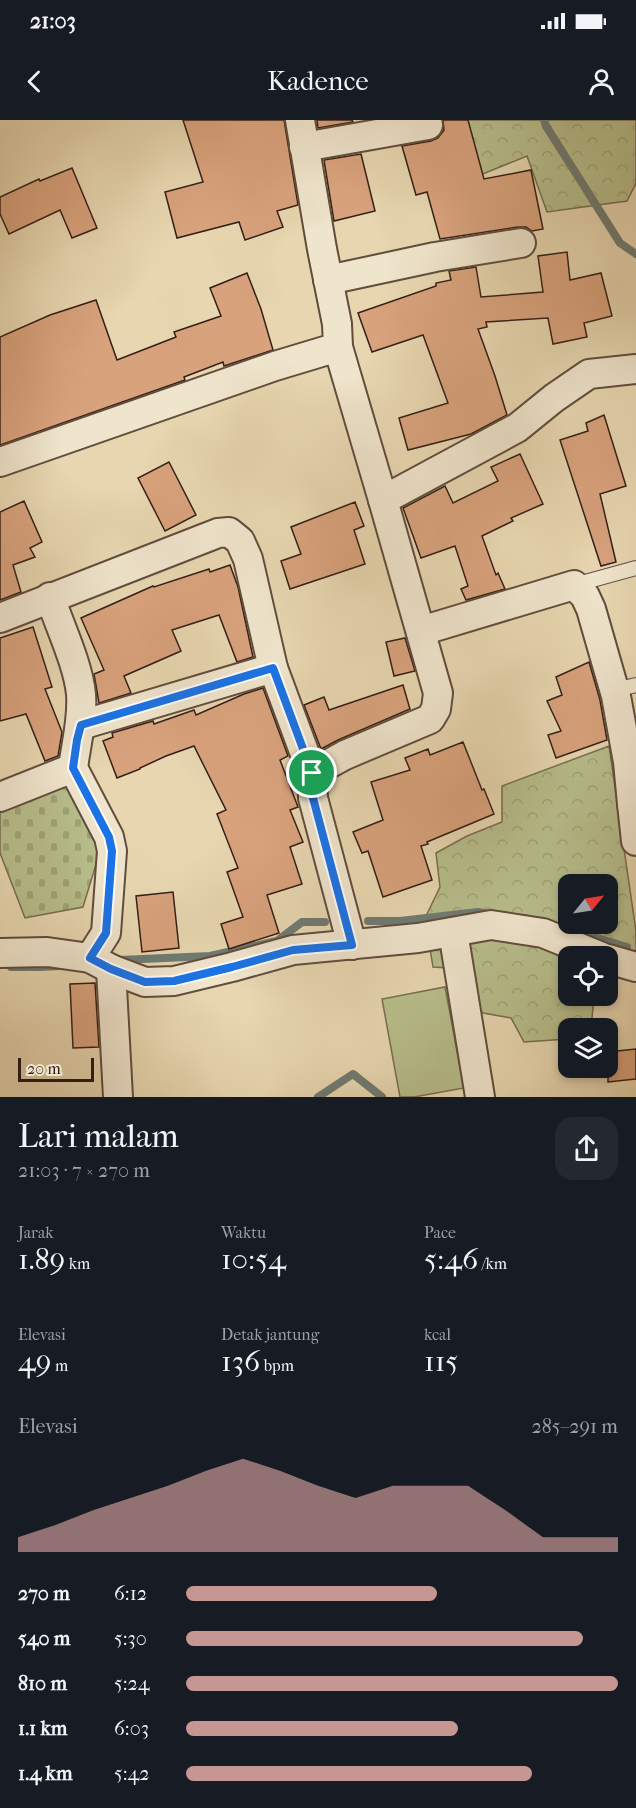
<!DOCTYPE html>
<html lang="id">
<head>
<meta charset="utf-8">
<style>
  :root { --surface:#171b24; --page:#242831; --text:#f1f3f6; --muted:#9ea1a6; --accent:#c59692 }
  body { margin:0; font-family:"IM FELL French Canon",serif; background:var(--page); color:var(--text); height:100vh; display:flex; flex-direction:column; font-size:22px; white-space:nowrap }
  * { box-sizing:border-box; margin:0 }
  p { font-size:20px; color:var(--muted) }
  .icon { flex:none; width:33px; height:33px; fill:none; stroke:currentColor; stroke-width:2; stroke-linecap:round; stroke-linejoin:round }
  .map { position:relative; height:977px; overflow:hidden }
  .details { display:flex; flex-direction:column; background:var(--surface); flex:1 }
  .details>* { flex:none }
  .needle { width:39px; rotate:60deg }
  .controls { position:absolute; left:558px; top:754px; display:grid; gap:12px }
  .controls a { display:grid; place-items:center; width:60px; height:60px; border-radius:12px; background:var(--surface); box-shadow:0 3px 9px #0003; font-size:30px }
  .scale { position:absolute; left:18px; bottom:15px; width:76px; box-sizing:border-box; padding-left:6px; border:3px solid #341f17; border-top:0; font-size:16px; line-height:21px; white-space:nowrap; color:#341f17; -webkit-text-stroke:4px #efe4cc; paint-order:stroke }
  .pin { position:absolute; display:grid; place-items:center; width:51px; height:51px; color:#fff; margin:-26px; border:3px solid #fff; border-radius:50%; box-shadow:0 2px 6px #0007 }
  .round { display:grid; place-items:center; flex:none; width:63px; height:63px; border-radius:18px; background:var(--page) }
  .headline { display:flex; align-items:center; justify-content:space-between; height:102px; padding:0 18px }
  h1 { font-size:33px; font-weight:600; line-height:45px }
  .metrics { display:grid; grid-template-columns:repeat(3,1fr); gap:9px; height:102px; padding:6px 18px }
  .metrics div { display:grid; align-content:center }
  .metrics b { font-size:30px; font-weight:600 }
  .metrics small { font-size:16px; font-weight:400 }
  .metrics p { font-size:16px }
  .chart { height:168px; padding:12px 18px }
  .chart p { display:flex; justify-content:space-between }
  .chart svg { width:100%; height:108px; margin-top:6px; fill:var(--accent); opacity:.7 }
  ul { padding:0 18px; list-style:none; font-size:20px }
  li { display:grid; grid-template-columns:96px 72px 1fr; align-items:center; height:45px }
  li i { height:15px; border-radius:8px; background:var(--accent) }
  .status { display:flex; justify-content:space-between; align-items:center; height:42px; padding:0 30px; background:var(--surface); direction:ltr }
  .status svg { height:16px; fill:currentColor }
  header { display:flex; justify-content:space-between; align-items:center; height:78px; padding:0 18px; background:var(--surface); font-size:27px; font-weight:600 }
  .map>svg:first-child { display:block }
  .grass { fill:#b7bd8b; stroke:#766e51; stroke-width:1.5 }
  .forest { fill:url(#forest-crowns); stroke:#766e51; stroke-width:1.5; fill-rule:evenodd }
  .cemetery { fill:url(#cemetery-stones); stroke:#766e51; stroke-width:1.5 }
  .lines { fill:none; stroke-linecap:round; stroke-linejoin:round }
  .stream { stroke:#6f7b72; stroke-width:8 }
  .building { fill:#d8a27c; stroke:#341f17; stroke-width:1.5 }
  .lane-casing { stroke:#614d3d; stroke-width:16 }
  .street-casing { stroke:#614d3d; stroke-width:32 }
  .lane { stroke:#efe4cc; stroke-width:14 }
  .street { stroke:#efe4cc; stroke-width:28 }
  .route-casing { stroke:#fff; stroke-width:12 }
  .route { stroke:#1a73e8; stroke-width:8 }
</style>
</head>
<body>
<div class="status"><b>21:03</b><svg viewBox="0 0 49 12"><path d="M0 12V9h3v3zM5 12V6h3v6zM10 12V3h3v9zM15 12V0h3v12zM26 1h20v11H26zM47 4h2v5h-2z"/></svg></div>
<header><svg class="icon" aria-label="back" viewBox="0 0 24 24"><path d="M15 5l-7 7 7 7"/></svg>Kadence<svg class="icon" aria-label="person" viewBox="0 0 24 24"><circle cx="12" cy="8" r="4"/><path d="M4 21q1-7 8-7t8 7"/></svg></header>
<div class="map">
<svg width="636" height="977" viewBox="0 0 636 977">
  <defs>
    <pattern id="forest-crowns" width="20" height="18" patternUnits="userSpaceOnUse" patternTransform="scale(1.5)"><rect width="20" height="18" fill="#b7bd8b"/><path d="M2 6a3 3 0 1 1 6 0M12 15a3 3 0 1 1 6 0" fill="none" stroke="#9ea277"/></pattern>
    <pattern id="cemetery-stones" width="16" height="16" patternUnits="userSpaceOnUse" patternTransform="scale(1.5)"><rect width="16" height="16" fill="#b7bd8b"/><path d="M2 7V4a2 2 0 0 1 4 0v3zM10 15v-3a2 2 0 0 1 4 0v3z" fill="#9ea277"/></pattern>
  </defs>
  <rect width="100%" height="100%" fill="#e7d6b0"/>
  <filter id="stains"><feTurbulence type="fractalNoise" baseFrequency=".00333" numOctaves="4"/><feColorMatrix values="0 0 0 0 .2 0 0 0 0 .09 0 0 0 0 .02 0 0 0 .5 -.17"/></filter>
  <radialGradient id="worn" r=".72"><stop offset=".6" stop-color="#630" stop-opacity="0"/><stop offset="1" stop-color="#630" stop-opacity=".3"/></radialGradient>
  <path class="grass" d="M 445,867 L 464,968 L 414,977 L 400,977 L 382,879 Z"/>
  <g class="forest">
    <path d="M 455,0 L 636,0 L 636,63 L 627,81 L 547,92 L 527,36 L 468,60 Z"/>
    <path d="M 609,626 L 636,811 L 636,836 L 608,857 L 608,837 L 568,837 L 568,876 L 594,876 L 591,909 L 568,909 L 568,919 L 524,922 L 511,898 L 483,893 L 471,881 L 448,848 L 433,847 L 425,798 L 440,767 L 436,733 L 467,716 L 502,702 L 502,666 ZM 568,765 L 608,765 L 608,804 L 568,804 Z"/>
  </g>
  <path class="cemetery" d="M 71,660 L 101,728 L 83,787 L 25,798 L 0,733 L 0,688 Z"/>
  <g class="lines">
    <g class="stream">
      <path d="M 544,0 L 546,6 L 620,123 L 636,134"/>
      <path d="M 368,801 L 400,801 L 478,792 L 489,794"/>
      <path d="M 577,812 L 627,827"/>
      <path d="M 120,840 L 210,836 L 277,821 L 302,802 L 325,802"/>
      <path d="M 11,847 L 39,847 L 59,846"/>
      <path d="M 318,977 L 353,954 L 382,977"/>
    </g>
  </g>
  <g class="building">
    <path d="M 183,0 L 284,0 L 298,85 L 277,91 L 283,107 L 245,120 L 239,102 L 177,118 L 165,72 L 203,62 Z"/>
    <path d="M 317,0 L 352,0 L 353,2 L 318,8 Z"/>
    <path d="M 443,0 L 468,0 L 484,59 L 531,50 L 543,109 L 532,111 L 526,107 L 518,107 L 440,119 L 427,72 L 416,75 L 402,26 L 431,21 L 438,18 L 444,10 Z"/>
    <path d="M 361,34 L 375,91 L 334,101 L 324,40 Z"/>
    <path d="M 72,48 L 97,108 L 72,118 L 60,90 L 9,114 L 0,94 L 0,77 L 39,59 L 40,61 Z"/>
    <path d="M 567,132 L 570,160 L 601,153 L 612,196 L 584,203 L 587,217 L 553,224 L 548,198 L 486,202 L 487,207 L 478,209 L 495,256 L 507,295 L 471,314 L 408,330 L 399,298 L 448,283 L 423,215 L 372,232 L 358,193 L 436,166 L 436,163 L 451,160 L 449,151 L 476,147 L 481,177 L 543,172 L 538,136 Z"/>
    <path d="M 247,153 L 261,189 L 273,230 L 224,246 L 223,242 L 184,257 L 185,260 L 0,325 L 0,217 L 50,195 L 96,180 L 117,240 L 176,217 L 174,212 L 221,196 L 210,168 Z"/>
    <path d="M 604,295 L 626,366 L 600,374 L 616,442 L 601,446 L 560,320 L 588,311 L 586,303 Z"/>
    <path d="M 520,334 L 543,384 L 511,398 L 513,401 L 482,416 L 496,455 L 498,453 L 505,469 L 466,480 L 461,469 L 468,466 L 455,426 L 421,438 L 403,388 L 445,366 L 453,383 L 498,361 L 491,347 Z"/>
    <path d="M 169,342 L 196,395 L 165,411 L 138,358 Z"/>
    <path d="M 24,381 L 42,422 L 30,428 L 35,437 L 13,445 L 21,472 L 0,480 L 0,392 Z"/>
    <path d="M 355,382 L 364,406 L 354,410 L 365,444 L 290,469 L 281,441 L 301,434 L 291,407 Z"/>
    <path d="M 230,445 L 238,467 L 253,537 L 237,542 L 219,495 L 172,510 L 181,531 L 124,556 L 131,573 L 99,583 L 94,554 L 104,550 L 81,498 L 153,466 L 154,467 L 209,449 L 210,452 Z"/>
    <path d="M 33,507 L 52,567 L 45,569 L 62,612 L 58,636 L 45,641 L 26,594 L 0,601 L 0,518 Z"/>
    <path d="M 405,518 L 415,551 L 394,556 L 386,522 Z"/>
    <path d="M 589,542 L 600,580 L 607,620 L 556,638 L 548,615 L 561,611 L 547,581 L 562,575 L 556,557 Z"/>
    <path d="M 403,565 L 410,589 L 338,620 L 321,629 L 304,585 L 324,577 L 329,590 Z"/>
    <path d="M 263,568 L 288,636 L 280,640 L 298,687 L 290,690 L 303,722 L 290,727 L 302,764 L 267,775 L 279,813 L 229,829 L 221,804 L 243,797 L 227,752 L 238,748 L 217,694 L 226,690 L 194,626 L 166,636 L 140,648 L 140,649 L 117,658 L 103,621 L 113,617 L 112,613 L 153,601 L 154,604 L 194,590 L 196,595 L 244,574 Z"/>
    <path d="M 463,622 L 482,670 L 484,669 L 494,694 L 427,722 L 428,724 L 421,726 L 432,760 L 383,777 L 368,731 L 362,733 L 353,712 L 383,700 L 371,662 L 410,650 L 405,638 L 428,629 L 430,635 Z"/>
    <path d="M 173,772 L 179,828 L 142,832 L 136,776 Z"/>
    <path d="M 95,863 L 99,927 L 73,928 L 70,864 Z"/>
    <path d="M 636,929 L 636,959 L 608,962 L 608,932 Z"/>
  </g>
  <g class="lines">
    <g class="lane-casing">
      <g id="lane">
        <path d="M 574,465 L 636,448"/>
        <path d="M 614,570 L 636,565"/>
      </g>
    </g>
    <g class="street-casing">
      <g id="street">
        <path d="M 304,27 L 428,5"/>
        <path d="M 328,160 L 435,137 L 521,123"/>
        <path d="M 338,227 L 383,380"/>
        <path d="M 0,342 L 275,246 L 338,227 L 337,204 L 322,129 L 300,0"/>
        <path d="M 0,498 L 218,413 L 229,412 L 240,421 L 248,439 L 273,548 L 312,653"/>
        <path d="M 421,511 L 574,465 L 585,476 L 591,489 L 616,576 L 628,642 L 632,684 L 636,684"/>
        <path d="M 81,605 L 273,548"/>
        <path d="M 73,648 L 109,717 L 112,731 L 106,813 L 90,838"/>
        <path d="M 0,677 L 73,648 C 76,624 83,599 81,574 C 78,544 60,507 50,477"/>
        <path d="M 632,684 L 636,721"/>
        <path d="M 453,812 L 480,977"/>
        <path d="M 352,825 L 313,678 L 312,653 L 345,635 L 430,599 L 436,589 L 438,573 L 383,380 L 517,308 L 554,278 L 589,254 L 636,249"/>
        <path d="M 0,833 L 47,832 L 90,838 L 111,849 L 145,862 L 174,861 L 232,847 L 293,830 L 418,818 L 491,805 L 543,813 L 602,837"/>
        <path d="M 608,839 L 636,847"/>
        <path d="M 111,849 L 118,977"/>
      </g>
    </g>
    <use href="#lane" class="lane"/>
    <use href="#street" class="street"/>
  </g>
  <g class="lines">
    <g class="route-casing">
      <path id="route" d="M 273,548 L 312,653 L 313,678 L 352,825 L 293,830 L 232,847 L 174,861 L 145,862 L 111,849 L 90,838 L 106,813 L 112,731 L 109,717 L 73,648 L 77,620 L 81,605 Z"/>
    </g>
    <use href="#route" class="route"/>
  </g>
  <rect width="100%" height="100%" filter="url(#stains)"/>
  <rect width="100%" height="100%" fill="url(#worn)"/>
</svg>
<div class="controls">
<a><svg class="needle" viewBox="-14 -14 28 28"><path d="M0-13l5 13h-10z" fill="#e53935"/><path d="M0 13l5-13h-10z" fill="#9ea1a6"/></svg></a>
<a><svg class="icon" aria-label="locate" viewBox="0 0 24 24"><circle cx="12" cy="12" r="6"/><path d="M12 2v4M12 18v4M2 12h4M18 12h4"/></svg></a>
<a><svg class="icon" aria-label="layers" viewBox="0 0 24 24"><path d="M12 4l9 5-9 5-9-5zM3 14l9 5 9-5"/></svg></a>
</div>
<div class="scale">20 m</div>
<div class="pin" style="left:312px;top:653px;background:#1e9e55"><svg class="icon" aria-label="arrive" viewBox="0 0 24 24"><path d="M6 21V4h12l-3 4 3 4H6"/></svg></div>
</div>
<section class="details">
<div class="headline"><div><h1>Lari malam</h1><p>21:03 · 7 × 270 m</p></div><a class="round"><svg class="icon" aria-label="share" viewBox="0 0 24 24"><path d="M12 15V3M7 8l5-5 5 5M5 13v7h14v-7"/></svg></a></div>
<div class="metrics">
<div><p>Jarak</p><b>1.89<small> km</small></b></div>
<div><p>Waktu</p><b>10:54</b></div>
<div><p>Pace</p><b>5:46<small> /km</small></b></div>
</div>
<div class="metrics">
<div><p>Elevasi</p><b>49<small> m</small></b></div>
<div><p>Detak jantung</p><b>136<small> bpm</small></b></div>
<div><p>kcal</p><b>115</b></div>
</div>
<div class="chart"><p><span>Elevasi</span>285–291 m</p>
<svg viewBox="0 0 160 44" preserveAspectRatio="none"><path d="M0 44V38L10 33L20 27L30 22L40 17L50 11L60 6L70 11L80 17L90 22L100 17L110 17L120 17L130 27L140 38L150 38L160 38V44z"/></svg>
</div>
<ul>
<li><b>270 m</b>6:12<i style="width:58%"></i></li>
<li><b>540 m</b>5:30<i style="width:92%"></i></li>
<li><b>810 m</b>5:24<i style="width:100%"></i></li>
<li><b>1.1 km</b>6:03<i style="width:63%"></i></li>
<li><b>1.4 km</b>5:42<i style="width:80%"></i></li>
</ul>
</section>
</body>
</html>
